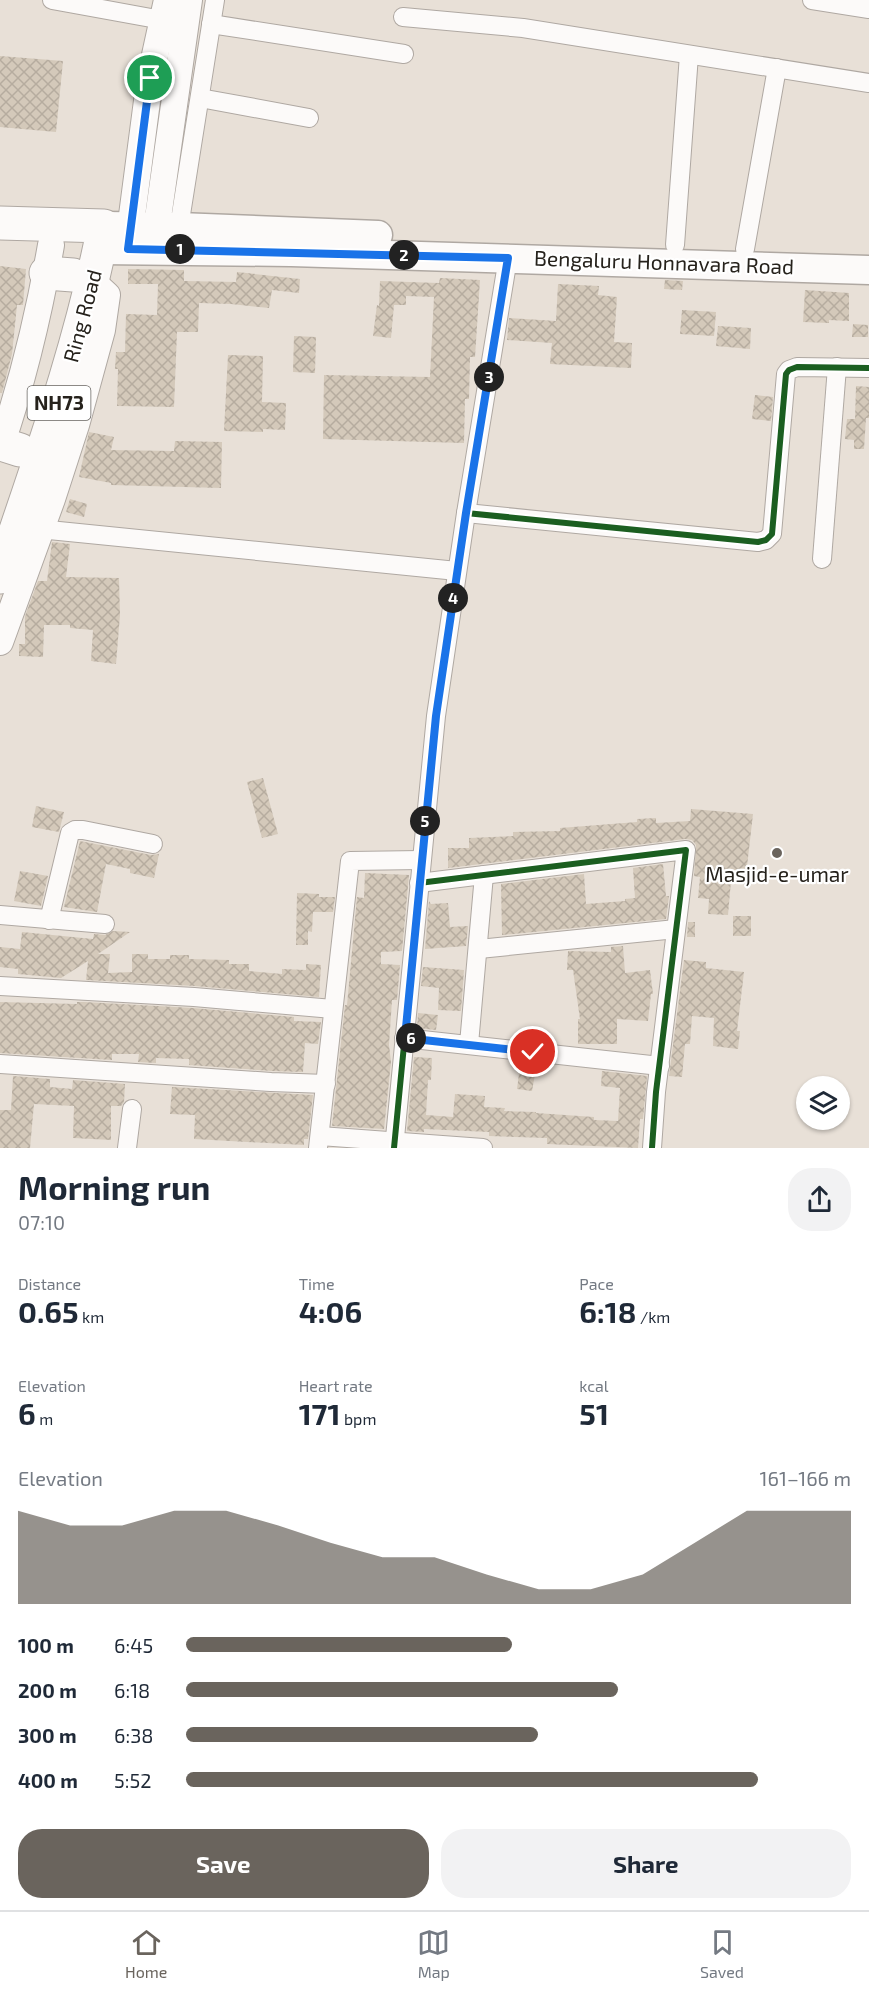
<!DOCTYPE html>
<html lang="en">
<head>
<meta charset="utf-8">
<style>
  :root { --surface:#fff; --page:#f2f2f3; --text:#1f2937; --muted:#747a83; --line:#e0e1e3; --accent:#6a645d }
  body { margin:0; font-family:"Exo 2",sans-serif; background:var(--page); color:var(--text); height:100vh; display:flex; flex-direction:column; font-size:22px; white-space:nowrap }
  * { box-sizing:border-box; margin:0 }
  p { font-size:20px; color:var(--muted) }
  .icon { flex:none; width:33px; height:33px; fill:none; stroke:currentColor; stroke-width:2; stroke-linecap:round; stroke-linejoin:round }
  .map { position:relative; height:1148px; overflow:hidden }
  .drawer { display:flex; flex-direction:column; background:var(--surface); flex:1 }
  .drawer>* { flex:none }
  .tools { position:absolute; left:796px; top:1076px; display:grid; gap:12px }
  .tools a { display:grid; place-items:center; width:54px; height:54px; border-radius:50%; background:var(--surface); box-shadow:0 2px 4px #0004; font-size:30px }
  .pin { position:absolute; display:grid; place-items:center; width:51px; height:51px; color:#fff; margin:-26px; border:3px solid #fff; border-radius:50%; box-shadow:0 2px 6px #0007 }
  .km { position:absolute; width:30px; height:30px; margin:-15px; border-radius:50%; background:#222; color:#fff; font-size:16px; line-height:30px; text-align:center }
  .round { display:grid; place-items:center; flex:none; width:63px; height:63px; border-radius:24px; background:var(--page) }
  .head { display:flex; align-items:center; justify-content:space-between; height:102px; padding:0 18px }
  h1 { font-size:33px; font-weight:700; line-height:45px }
  .stats { display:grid; grid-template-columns:repeat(3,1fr); gap:9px; height:102px; padding:6px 18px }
  .stats div { display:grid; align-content:center }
  .stats b { font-size:30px; font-weight:700 }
  .stats small { font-size:16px; font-weight:400 }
  .stats p { font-size:16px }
  .chart { height:168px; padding:12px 18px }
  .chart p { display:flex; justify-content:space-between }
  .chart svg { width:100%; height:108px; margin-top:6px; fill:var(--accent); opacity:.7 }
  .action { display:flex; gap:12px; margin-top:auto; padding:12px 18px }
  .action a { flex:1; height:69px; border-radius:24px; background:var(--accent); color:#fff; font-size:24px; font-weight:700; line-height:69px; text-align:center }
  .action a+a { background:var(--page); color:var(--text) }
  ul { padding:0 18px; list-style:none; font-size:20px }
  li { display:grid; grid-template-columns:96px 72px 1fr; align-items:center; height:45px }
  li i { height:15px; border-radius:8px; background:var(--accent) }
  .menu { display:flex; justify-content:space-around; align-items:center; height:84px; border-top:2px solid var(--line); background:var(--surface); font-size:16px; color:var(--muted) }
  .menu a { display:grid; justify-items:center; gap:3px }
  .menu .selected { color:var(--accent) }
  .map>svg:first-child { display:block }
  .building { fill:url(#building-cross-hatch) }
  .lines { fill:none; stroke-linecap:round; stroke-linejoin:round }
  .street-casing { stroke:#afa8a2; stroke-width:20 }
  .secondary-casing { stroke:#afa8a2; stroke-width:28 }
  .primary-casing { stroke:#afa8a2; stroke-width:31 }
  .highway-casing { stroke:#afa8a2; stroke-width:35 }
  .street { stroke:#fcfaf9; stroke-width:18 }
  .secondary { stroke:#fcfaf9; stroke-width:26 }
  .primary { stroke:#fcfaf9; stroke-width:28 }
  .highway { stroke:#fcfaf9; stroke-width:33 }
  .cycleway-casing { stroke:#fff; stroke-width:10 }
  .cycleway { stroke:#1b5e20; stroke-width:6 }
  .route-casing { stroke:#fff; stroke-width:12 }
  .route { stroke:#1a73e8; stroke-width:8 }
  .poi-dot { fill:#6a645d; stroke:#fff; stroke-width:2 }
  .labels { text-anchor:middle; stroke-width:4.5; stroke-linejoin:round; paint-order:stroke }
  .shield { fill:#fff; stroke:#676460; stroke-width:1.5 }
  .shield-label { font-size:20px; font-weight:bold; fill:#26221c }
  .street-label { font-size:21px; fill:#26221c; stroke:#fff }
  .poi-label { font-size:21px; fill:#26221c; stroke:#fff }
</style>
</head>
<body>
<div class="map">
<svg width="869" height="1148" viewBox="0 0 869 1148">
  <defs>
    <pattern id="building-cross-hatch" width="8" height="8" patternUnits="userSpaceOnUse" patternTransform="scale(1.5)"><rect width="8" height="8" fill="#d4c9ba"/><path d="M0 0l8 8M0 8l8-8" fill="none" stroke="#b6ac9f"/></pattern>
  </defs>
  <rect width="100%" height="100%" fill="#e8e0d7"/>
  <g class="building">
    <path d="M 0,56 L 63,61 L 56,132 L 0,127 Z"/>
    <path d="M 0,266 L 26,269 L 23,305 L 17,305 L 12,354 L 2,393 L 0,393 Z"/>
    <path d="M 128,269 L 184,270 L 184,281 L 236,282 L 237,272 L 300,279 L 299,293 L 272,290 L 269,308 L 231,304 L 199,303 L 198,332 L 177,332 L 174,407 L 117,406 L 118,369 L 115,369 L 116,352 L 125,352 L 126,314 L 157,315 L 158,284 L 128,284 Z"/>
    <path d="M 440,278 L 480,280 L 475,357 L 470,357 L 469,399 L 465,399 L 464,443 L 323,439 L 324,375 L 430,377 L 434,297 L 406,296 L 406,305 L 394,305 L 391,338 L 373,336 L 377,305 L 379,306 L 380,281 L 439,283 Z"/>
    <path d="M 665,280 L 683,281 L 682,290 L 664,289 Z"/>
    <path d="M 558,284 L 599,286 L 598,295 L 617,297 L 614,342 L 632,343 L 631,368 L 550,364 L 552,343 L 507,340 L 509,318 L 556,321 Z"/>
    <path d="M 805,290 L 849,293 L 849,321 L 829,320 L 829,323 L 803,322 Z"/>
    <path d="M 682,310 L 716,312 L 714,336 L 680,334 Z"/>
    <path d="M 853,324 L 868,325 L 868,337 L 852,337 Z"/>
    <path d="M 718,326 L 751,328 L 750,349 L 716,346 Z"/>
    <path d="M 294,336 L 316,337 L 315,373 L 293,372 Z"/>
    <path d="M 228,355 L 263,356 L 262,402 L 286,403 L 285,430 L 263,429 L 263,432 L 224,431 Z"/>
    <path d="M 856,386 L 869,387 L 869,418 L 866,418 L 864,449 L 854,449 L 854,440 L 845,439 L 847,419 L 855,419 Z"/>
    <path d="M 755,395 L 773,397 L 771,421 L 752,419 Z"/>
    <path d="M 89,432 L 114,437 L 111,450 L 174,451 L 175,441 L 222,442 L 221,488 L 111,485 L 111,483 L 79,477 Z"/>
    <path d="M 70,499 L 87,504 L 84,517 L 66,512 Z"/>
    <path d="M 52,542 L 70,544 L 66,577 L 119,578 L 120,615 L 116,664 L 91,661 L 93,630 L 70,628 L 70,625 L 44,625 L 43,657 L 19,656 L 19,644 L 25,644 L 25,616 L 38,581 L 47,581 Z"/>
    <path d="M 263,778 L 278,834 L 262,838 L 247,782 Z"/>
    <path d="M 36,806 L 64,812 L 59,832 L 32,827 Z"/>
    <path d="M 691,809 L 753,814 L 745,884 L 731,881 L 728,915 L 708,914 L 709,899 L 698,898 L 700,877 L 694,876 L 696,845 L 692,840 L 685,839 L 448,868 L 448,848 L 469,848 L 469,838 L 513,836 L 513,832 L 560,831 L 560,828 L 637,822 L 637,819 L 656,818 L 656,823 L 690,821 Z"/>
    <path d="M 80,841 L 151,855 L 159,854 L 154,878 L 130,873 L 130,869 L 106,864 L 97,912 L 64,907 Z"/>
    <path d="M 663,864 L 666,896 L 669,896 L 666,919 L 502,935 L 501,884 L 584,874 L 586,904 L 625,901 L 625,899 L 635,898 L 633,868 Z"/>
    <path d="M 20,871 L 48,876 L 41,906 L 14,901 Z"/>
    <path d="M 365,873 L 409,875 L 402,951 L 381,952 L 381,964 L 400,965 L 397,1000 L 392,1000 L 389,1045 L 391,1062 L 384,1129 L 332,1126 L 345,1005 L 347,1005 L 357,897 L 364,898 Z"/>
    <path d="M 297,893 L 319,894 L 319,897 L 335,897 L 333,912 L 313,912 L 312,932 L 308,931 L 308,945 L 296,945 Z"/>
    <path d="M 429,901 L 431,904 L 448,903 L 450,927 L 468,926 L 466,946 L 425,949 Z"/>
    <rect x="733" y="916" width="18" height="20"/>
    <path d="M 688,922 L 695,922 L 695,937 L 687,937 Z"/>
    <path d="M 113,931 L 130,932 L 98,954 L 110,954 L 108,973 L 132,972 L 132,954 L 148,954 L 148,959 L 170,959 L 170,955 L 189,955 L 189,959 L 229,960 L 229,964 L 249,964 L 249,971 L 282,974 L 282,969 L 306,970 L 306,964 L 321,965 L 319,997 L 195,986 L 86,980 L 88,961 L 61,978 L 18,974 L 18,969 L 0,967 L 0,947 L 20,949 L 22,932 L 93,939 L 94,934 L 105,935 Z"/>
    <path d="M 623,946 L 625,973 L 650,970 L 653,994 L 651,994 L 648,1021 L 617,1019 L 617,1044 L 578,1044 L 578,1019 L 580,1019 L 573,970 L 567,970 L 568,951 L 611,952 L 611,947 Z"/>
    <path d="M 684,960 L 706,962 L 706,968 L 744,972 L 737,1031 L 740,1031 L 738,1049 L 713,1046 L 714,1018 L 692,1016 L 690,1044 L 685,1044 L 682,1077 L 669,1076 Z"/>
    <path d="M 423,967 L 464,970 L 461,1011 L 438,1010 L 439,988 L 421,986 Z"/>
    <path d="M 0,1002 L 77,1004 L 77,1002 L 84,1002 L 193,1008 L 294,1017 L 294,1021 L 321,1022 L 318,1044 L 305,1043 L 303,1072 L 272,1071 L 189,1065 L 189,1059 L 156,1058 L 156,1063 L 138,1062 L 139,1054 L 112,1054 L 112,1060 L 0,1053 Z"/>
    <path d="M 418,1013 L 438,1015 L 436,1030 L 417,1028 Z"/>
    <path d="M 414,1057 L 432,1058 L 431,1080 L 428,1080 L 426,1115 L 453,1117 L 455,1094 L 485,1096 L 484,1107 L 505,1108 L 504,1111 L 536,1112 L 536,1113 L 594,1117 L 594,1120 L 618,1121 L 620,1088 L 601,1086 L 602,1071 L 647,1076 L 643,1119 L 640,1119 L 638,1148 L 547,1144 L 547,1138 L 489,1136 L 489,1132 L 424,1129 L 424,1132 L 407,1131 Z"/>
    <path d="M 520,1066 L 536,1069 L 532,1091 L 517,1089 Z"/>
    <path d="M 13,1076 L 50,1079 L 50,1087 L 72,1089 L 73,1080 L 125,1084 L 124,1102 L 121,1106 L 111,1106 L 111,1140 L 73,1138 L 74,1106 L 34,1104 L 30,1148 L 0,1148 L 0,1110 L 11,1110 Z"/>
    <path d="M 172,1087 L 313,1095 L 308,1139 L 304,1139 L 304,1145 L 194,1139 L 195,1115 L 170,1114 Z"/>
  </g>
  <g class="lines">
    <g class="street-casing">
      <g id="street">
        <path d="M 52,0 L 162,20"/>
        <path d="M 812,0 L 869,9"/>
        <path d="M 403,17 L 523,28 L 869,83"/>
        <path d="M 211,24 L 404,54"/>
        <path d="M 200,98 L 309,118"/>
        <path d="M 179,227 L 215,0"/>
        <path d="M 675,245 L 689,55"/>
        <path d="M 745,249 L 777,68"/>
        <path d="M 466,513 L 758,542 L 766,540 L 772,534 L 786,374 L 789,370 L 797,367 L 869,368"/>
        <path d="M 29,528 L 457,571"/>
        <path d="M 822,559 L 837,367"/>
        <path d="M 419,883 L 686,850 L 656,1092 L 652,1148"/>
        <path d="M 0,915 L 105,924"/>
        <path d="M 49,920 L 70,833 L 75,830 L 83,830 L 153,844"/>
        <path d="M 479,949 L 676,929"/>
        <path d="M 0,986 L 194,997 L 333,1009"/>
        <path d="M 404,1038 L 660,1066"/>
        <path d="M 469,1044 L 484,875"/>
        <path d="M 0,1064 L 271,1082 L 326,1084"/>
        <path d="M 320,1136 L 483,1148"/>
        <path d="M 127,1148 L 132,1109"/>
        <path d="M 318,1148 L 350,861 L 421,860"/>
        <path d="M 394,1148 L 436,716 L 466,513 L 508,258"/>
      </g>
    </g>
    <g class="secondary-casing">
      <g id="secondary">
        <path d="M 128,246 L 150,78 L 167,0"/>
        <path d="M 154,246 L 189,0"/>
        <path d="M 0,448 C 23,381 39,314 51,245"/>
        <path d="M 0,642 L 52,499 L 76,425 L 102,330 L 107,295 L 93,282"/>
      </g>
    </g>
    <g class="primary-casing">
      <g id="primary">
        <path d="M 104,226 L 179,227 L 378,235"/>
        <path d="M 100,250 L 291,252 L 869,270"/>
      </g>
    </g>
    <g class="highway-casing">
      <g id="highway">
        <path d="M 0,223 L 104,226 C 81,346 39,461 0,577"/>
        <path d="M 46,273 L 73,275"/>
        <path d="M 1,444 L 20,450"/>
      </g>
    </g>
    <use href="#street" class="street"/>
    <use href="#secondary" class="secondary"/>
    <use href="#primary" class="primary"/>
    <use href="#highway" class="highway"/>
    <g class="cycleway-casing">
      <g id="cycleway">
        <path d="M 466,513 L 758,542 L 766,540 L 772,534 L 786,374 L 789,370 L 797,367 L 869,368"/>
        <path d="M 419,883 L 686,850 L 656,1092 L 652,1148"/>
        <path d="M 394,1148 L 436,716 L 466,513 L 508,258"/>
      </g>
    </g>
    <use href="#cycleway" class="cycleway"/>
  </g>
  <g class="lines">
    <g class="route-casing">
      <path id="route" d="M 150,78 L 128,249 L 508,258 L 466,513 L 436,716 L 405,1038 L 533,1052"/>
    </g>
    <use href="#route" class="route"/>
  </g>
  <circle class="poi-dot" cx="777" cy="853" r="6"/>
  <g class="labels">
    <rect class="shield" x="27.5" y="386" width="63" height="34" rx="4.5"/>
    <g class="shield-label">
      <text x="59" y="410">NH73</text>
    </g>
    <g class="street-label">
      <text transform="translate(664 263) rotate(2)" y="7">Bengaluru Honnavara Road</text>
      <text transform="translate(83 316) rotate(-75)" y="7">Ring Road</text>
    </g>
    <g class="poi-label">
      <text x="777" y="882">Masjid-e-umar</text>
    </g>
  </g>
</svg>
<div class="tools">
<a><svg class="icon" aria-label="layers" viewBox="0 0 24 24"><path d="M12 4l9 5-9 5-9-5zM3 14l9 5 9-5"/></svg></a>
</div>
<div class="pin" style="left:150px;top:78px;background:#1e9e55"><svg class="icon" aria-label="arrive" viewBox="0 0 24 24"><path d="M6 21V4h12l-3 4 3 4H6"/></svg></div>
<div class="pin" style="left:533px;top:1052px;background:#d93025"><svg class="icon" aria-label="check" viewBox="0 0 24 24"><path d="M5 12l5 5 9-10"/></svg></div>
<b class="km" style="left:180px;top:249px">1</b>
<b class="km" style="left:404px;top:255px">2</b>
<b class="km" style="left:489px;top:377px">3</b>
<b class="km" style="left:453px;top:598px">4</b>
<b class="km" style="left:425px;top:821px">5</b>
<b class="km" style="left:411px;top:1038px">6</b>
</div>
<section class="drawer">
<div class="head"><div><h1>Morning run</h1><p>07:10</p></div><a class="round"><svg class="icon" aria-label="share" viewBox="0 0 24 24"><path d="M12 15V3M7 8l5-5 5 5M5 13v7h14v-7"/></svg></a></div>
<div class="stats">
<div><p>Distance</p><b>0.65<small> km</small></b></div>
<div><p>Time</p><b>4:06</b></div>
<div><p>Pace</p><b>6:18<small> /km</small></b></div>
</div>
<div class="stats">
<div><p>Elevation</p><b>6<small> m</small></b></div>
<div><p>Heart rate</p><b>171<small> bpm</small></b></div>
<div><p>kcal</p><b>51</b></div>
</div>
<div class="chart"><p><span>Elevation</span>161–166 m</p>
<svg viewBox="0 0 160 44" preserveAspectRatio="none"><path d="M0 44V6L10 12L20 12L30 6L40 6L50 12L60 19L70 25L80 25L90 32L100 38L110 38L120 32L130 19L140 6L150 6L160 6V44z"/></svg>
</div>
<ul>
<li><b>100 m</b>6:45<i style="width:49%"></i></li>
<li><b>200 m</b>6:18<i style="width:65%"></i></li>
<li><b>300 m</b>6:38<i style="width:53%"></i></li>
<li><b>400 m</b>5:52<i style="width:86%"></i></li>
</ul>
<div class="action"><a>Save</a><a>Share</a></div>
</section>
<nav class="menu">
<a class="selected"><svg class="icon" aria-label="home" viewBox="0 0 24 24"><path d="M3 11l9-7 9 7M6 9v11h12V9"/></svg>Home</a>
<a><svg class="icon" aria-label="map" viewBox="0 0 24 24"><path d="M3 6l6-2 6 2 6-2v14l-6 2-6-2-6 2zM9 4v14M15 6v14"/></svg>Map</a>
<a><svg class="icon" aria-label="saved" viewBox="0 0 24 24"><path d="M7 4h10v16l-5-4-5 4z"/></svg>Saved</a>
</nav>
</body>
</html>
